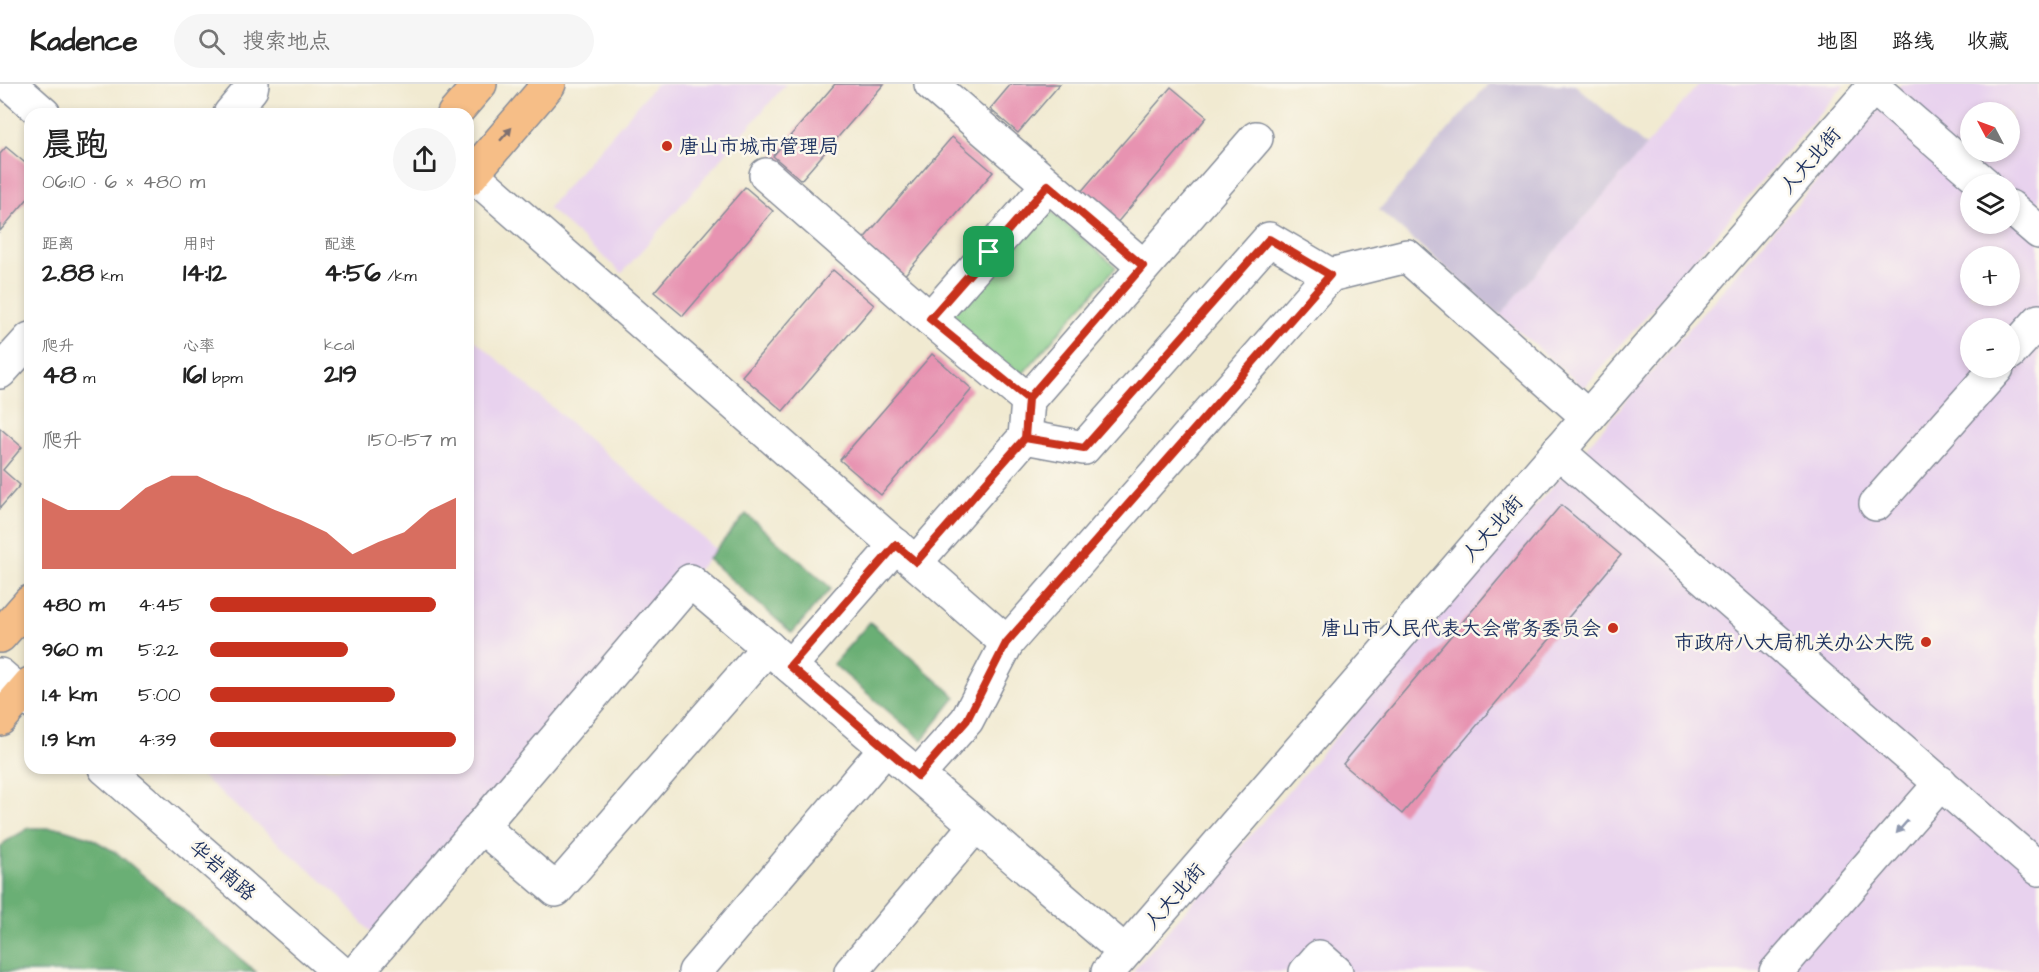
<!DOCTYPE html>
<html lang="zh">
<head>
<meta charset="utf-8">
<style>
  :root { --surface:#fff; --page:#f6f6f6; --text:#222; --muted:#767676; --line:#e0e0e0; --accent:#c8321e }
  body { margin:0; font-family:"Architects Daughter","LXGW WenKai TC",sans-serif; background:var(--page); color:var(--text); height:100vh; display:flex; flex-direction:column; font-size:22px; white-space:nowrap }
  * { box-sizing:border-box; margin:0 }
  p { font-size:20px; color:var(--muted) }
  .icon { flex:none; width:33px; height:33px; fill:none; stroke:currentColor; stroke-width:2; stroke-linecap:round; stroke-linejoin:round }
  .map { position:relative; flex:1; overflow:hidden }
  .drawer { position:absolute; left:24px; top:24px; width:450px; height:666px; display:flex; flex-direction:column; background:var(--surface); border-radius:18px; box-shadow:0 3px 9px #0003 }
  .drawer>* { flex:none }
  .needle { width:39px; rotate:311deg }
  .tools { position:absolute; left:1960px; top:18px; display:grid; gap:12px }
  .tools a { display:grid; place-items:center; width:60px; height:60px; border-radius:50%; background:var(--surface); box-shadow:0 3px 9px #0003; font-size:30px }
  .pin { position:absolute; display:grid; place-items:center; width:51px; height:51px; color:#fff; margin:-26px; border-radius:12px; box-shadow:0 3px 9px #0006 }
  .round { display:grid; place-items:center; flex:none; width:63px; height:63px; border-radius:32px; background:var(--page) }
  .headline { display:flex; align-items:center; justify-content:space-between; height:102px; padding:0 18px }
  h1 { font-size:33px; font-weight:800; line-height:45px }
  .stats { display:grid; grid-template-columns:repeat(3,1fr); gap:9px; height:102px; padding:6px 18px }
  .stats div { display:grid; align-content:center }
  .stats b { font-size:26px; font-weight:800 }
  .stats small { font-size:16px; font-weight:400 }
  .stats p { font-size:16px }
  .chart { height:168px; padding:12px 18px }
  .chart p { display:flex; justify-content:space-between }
  .chart svg { width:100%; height:108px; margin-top:6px; fill:var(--accent); opacity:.7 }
  ul { padding:0 18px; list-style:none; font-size:20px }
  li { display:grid; grid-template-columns:96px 72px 1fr; align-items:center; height:45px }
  li i { height:15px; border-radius:8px; background:var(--accent) }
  header { display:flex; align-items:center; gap:36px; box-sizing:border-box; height:84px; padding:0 30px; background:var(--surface); border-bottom:2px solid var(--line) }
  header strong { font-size:28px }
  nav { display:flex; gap:33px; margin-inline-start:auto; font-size:21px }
  .search { width:420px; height:54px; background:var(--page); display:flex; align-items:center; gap:15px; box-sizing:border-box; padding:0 21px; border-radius:33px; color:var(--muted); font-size:22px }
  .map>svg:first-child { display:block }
  .built { fill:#e8d2ee; fill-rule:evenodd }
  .industrial { fill:#c9bfd7 }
  .green { fill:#84cb87; stroke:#507d72; stroke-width:1.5 }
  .forest { fill:#6baf74; stroke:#436f69; stroke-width:1.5 }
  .building { fill:#e793b1 }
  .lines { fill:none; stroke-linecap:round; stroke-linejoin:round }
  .minor-casing { stroke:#868c98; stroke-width:36 }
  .major-casing { stroke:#868c98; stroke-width:36 }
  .minor { stroke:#fff; stroke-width:33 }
  .major { stroke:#f6be87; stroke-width:33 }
  .oneway { fill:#7e6f70 }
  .oneway2 { fill:#8d97ae }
  .route-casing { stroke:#fff; stroke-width:12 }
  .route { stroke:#c8321e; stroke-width:8 }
  .poi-dot { fill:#c8321e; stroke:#fbf7ec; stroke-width:2 }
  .labels { text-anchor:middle; stroke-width:5; stroke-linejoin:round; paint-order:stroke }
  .poi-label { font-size:20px; fill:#1b2f5e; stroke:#fbf7ec; text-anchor:end }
  .street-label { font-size:20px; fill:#1b2f5e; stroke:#fbf7ec }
</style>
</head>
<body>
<header>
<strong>Kadence</strong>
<div class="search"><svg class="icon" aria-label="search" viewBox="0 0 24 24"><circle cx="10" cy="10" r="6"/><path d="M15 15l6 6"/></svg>搜索地点</div>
<nav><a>地图</a><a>路线</a><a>收藏</a></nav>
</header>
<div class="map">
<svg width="2039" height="888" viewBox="0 0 2039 888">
  <rect width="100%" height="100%" fill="#fbf7ec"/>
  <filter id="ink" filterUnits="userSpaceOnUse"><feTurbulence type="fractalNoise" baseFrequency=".0167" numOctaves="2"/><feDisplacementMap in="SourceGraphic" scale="12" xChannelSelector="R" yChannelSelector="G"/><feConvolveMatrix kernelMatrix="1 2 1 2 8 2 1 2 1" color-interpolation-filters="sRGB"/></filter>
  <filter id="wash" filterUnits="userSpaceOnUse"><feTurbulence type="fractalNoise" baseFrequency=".008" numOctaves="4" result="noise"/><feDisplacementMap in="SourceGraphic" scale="24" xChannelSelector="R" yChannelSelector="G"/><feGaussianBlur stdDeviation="1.35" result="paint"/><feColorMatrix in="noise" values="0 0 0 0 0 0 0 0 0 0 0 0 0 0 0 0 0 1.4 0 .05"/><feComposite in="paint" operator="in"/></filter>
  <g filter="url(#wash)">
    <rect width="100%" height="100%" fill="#f1ead1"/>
    <g class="built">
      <path d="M 656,0 L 786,0 L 622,189 L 548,124 Z"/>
      <path d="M 1699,0 L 1845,0 L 1584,304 L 1500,231 Z"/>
      <path d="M 1901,0 L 2039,0 L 2039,888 L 1132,888 ZM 1971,28 L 2010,28 L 2010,68 L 1971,68 ZM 1971,100 L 2010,100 L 2010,140 L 1971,140 ZM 1971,172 L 2010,172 L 2010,212 L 1971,212 ZM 1971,244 L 2010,244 L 2010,284 L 1971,284 Z"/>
      <path d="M 468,250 L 716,465 L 377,855 L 337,810 L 192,684 L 468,684 Z"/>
    </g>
    <path class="industrial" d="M 1488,0 L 1574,0 L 1646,62 L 1500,231 L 1379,126 Z"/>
    <path class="green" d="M 1043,120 L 1116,183 L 1019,294 L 947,231 Z"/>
    <g class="forest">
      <path d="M 746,430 L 831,504 L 792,549 L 708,475 Z"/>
      <path d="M 870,538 L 956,613 L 922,656 L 833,580 Z"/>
      <path d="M 29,744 L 60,744 L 89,753 L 117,769 L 256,888 L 0,888 L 0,764 L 5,758 Z"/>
    </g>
    <g id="blocks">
      <g class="building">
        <path d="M 835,0 L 884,0 L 801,96 L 773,72 Z"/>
        <path d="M 1011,0 L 1060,0 L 1018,49 L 990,25 Z"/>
        <path d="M 1171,3 L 1207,33 L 1116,140 L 1080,109 Z"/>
        <path d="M 952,53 L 993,88 L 902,194 L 861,158 Z"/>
        <path d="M 6,63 L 30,83 L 30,112 L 0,147 L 0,70 Z"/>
        <path d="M 745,103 L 773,127 L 683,232 L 654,208 Z"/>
        <path d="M 833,186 L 874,221 L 783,327 L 742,292 Z"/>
        <path d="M 932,270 L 972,305 L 881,411 L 840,376 Z"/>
        <path d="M 0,344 L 22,363 L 3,386 L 20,401 L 0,424 Z"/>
        <path d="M 1561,421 L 1621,471 L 1402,730 L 1343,680 Z"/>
      </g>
    </g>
  </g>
  <g filter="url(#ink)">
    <use href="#blocks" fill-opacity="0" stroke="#868c98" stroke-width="1.5"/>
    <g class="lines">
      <g class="minor-casing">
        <g id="minor">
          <path d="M 10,0 L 44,30"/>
          <path d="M 931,0 L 1143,182"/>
          <path d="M 1873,3 L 1985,100"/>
          <path d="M 230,30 L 251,5 L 252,0"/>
          <path d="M 472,90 L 1007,559 L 1330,191 L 1407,172 L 1588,333"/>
          <path d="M 766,91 L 930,235 L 1028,316"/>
          <path d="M 2010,123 L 2039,148"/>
          <path d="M 930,235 L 1048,101"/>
          <path d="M 2010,269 L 2039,237"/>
          <path d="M 0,288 L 30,255"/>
          <path d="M 1025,353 L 1084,364 L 1269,155 L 1330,191"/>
          <path d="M 1558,367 L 2039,785"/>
          <path d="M 1876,420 L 1997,284"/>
          <path d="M 916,478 L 1025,353 L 1028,316 L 1256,54"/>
          <path d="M 790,582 L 896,461"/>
          <path d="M 0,591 L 30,617"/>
          <path d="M 105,684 L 340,888"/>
          <path d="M 918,691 L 967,636 L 1007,559"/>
          <path d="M 481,742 L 556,806 L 768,563"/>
          <path d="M 357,888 L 690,497 L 1125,868"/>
          <path d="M 695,888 L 886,664"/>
          <path d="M 851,888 L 976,741"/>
          <path d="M 1108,888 L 1876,0"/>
          <path d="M 1306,888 L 1319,873 L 1336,888"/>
          <path d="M 1776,888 L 1941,699"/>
        </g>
      </g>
      <g class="major-casing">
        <g id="major">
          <path d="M 454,30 L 480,0"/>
          <path d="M 468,95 L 549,0"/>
          <path d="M 0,552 L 30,518"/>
          <path d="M 0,635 L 30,600"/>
        </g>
      </g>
      <use href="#minor" class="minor"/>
      <use href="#major" class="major"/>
    </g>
    <defs><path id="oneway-solid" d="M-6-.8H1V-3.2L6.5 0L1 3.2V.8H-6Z" transform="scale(1.5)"/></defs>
    <use class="oneway" href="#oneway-solid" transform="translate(506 50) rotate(-49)"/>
    <use class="oneway2" href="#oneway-solid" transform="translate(1902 743) rotate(131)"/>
  </g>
  <g class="lines" filter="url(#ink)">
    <g class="route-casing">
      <path id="route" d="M 989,168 L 930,235 L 1028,315 L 1025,354 L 916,478 L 896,461 L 790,582 L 918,692 L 967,636 L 1006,559 L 1330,191 L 1269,155 L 1084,364 L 1025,354 L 1028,315 L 1143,182 L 1048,101 L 989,168"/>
    </g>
    <use href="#route" class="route"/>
  </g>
  <g class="poi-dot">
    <circle cx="667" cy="62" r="6"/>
    <circle cx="1613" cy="544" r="6"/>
    <circle cx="1926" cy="558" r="6"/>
  </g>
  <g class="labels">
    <g class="poi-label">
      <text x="679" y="69" text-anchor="start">唐山市城市管理局</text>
      <text x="1601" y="551">唐山市人民代表大会常务委员会</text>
      <text x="1914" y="565">市政府八大局机关办公大院</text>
    </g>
    <g class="street-label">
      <text transform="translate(1810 76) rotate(-49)" y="7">人大北街</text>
      <text transform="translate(1492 444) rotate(-49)" y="7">人大北街</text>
      <text transform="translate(223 786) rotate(41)" y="7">华岩南路</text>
      <text transform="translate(1174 812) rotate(-49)" y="7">人大北街</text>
    </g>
  </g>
</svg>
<div class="tools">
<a><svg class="needle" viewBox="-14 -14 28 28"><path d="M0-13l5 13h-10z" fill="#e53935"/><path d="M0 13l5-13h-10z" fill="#767676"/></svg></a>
<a><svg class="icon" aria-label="layers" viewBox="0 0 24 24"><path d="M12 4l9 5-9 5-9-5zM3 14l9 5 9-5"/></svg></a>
<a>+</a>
<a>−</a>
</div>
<div class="pin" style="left:989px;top:168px;background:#1e9e55"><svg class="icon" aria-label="arrive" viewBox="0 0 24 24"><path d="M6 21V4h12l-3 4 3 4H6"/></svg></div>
<section class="drawer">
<div class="headline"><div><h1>晨跑</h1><p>06:10 · 6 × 480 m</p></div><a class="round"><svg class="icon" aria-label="share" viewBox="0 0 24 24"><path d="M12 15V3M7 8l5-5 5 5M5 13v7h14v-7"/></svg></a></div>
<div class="stats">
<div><p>距离</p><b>2.88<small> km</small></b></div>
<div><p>用时</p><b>14:12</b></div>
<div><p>配速</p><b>4:56<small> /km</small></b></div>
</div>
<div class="stats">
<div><p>爬升</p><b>48<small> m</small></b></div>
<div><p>心率</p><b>161<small> bpm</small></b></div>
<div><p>kcal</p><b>219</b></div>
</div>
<div class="chart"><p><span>爬升</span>150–157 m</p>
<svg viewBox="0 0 160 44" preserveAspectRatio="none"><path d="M0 44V15L10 20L20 20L30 20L40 11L50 6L60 6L70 11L80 15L90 20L100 24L110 29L120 38L130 33L140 29L150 20L160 15V44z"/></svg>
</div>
<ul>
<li><b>480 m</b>4:45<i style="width:92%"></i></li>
<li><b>960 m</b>5:22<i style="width:56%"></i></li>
<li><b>1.4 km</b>5:00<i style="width:75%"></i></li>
<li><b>1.9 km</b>4:39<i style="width:100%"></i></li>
</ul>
</section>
</div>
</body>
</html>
